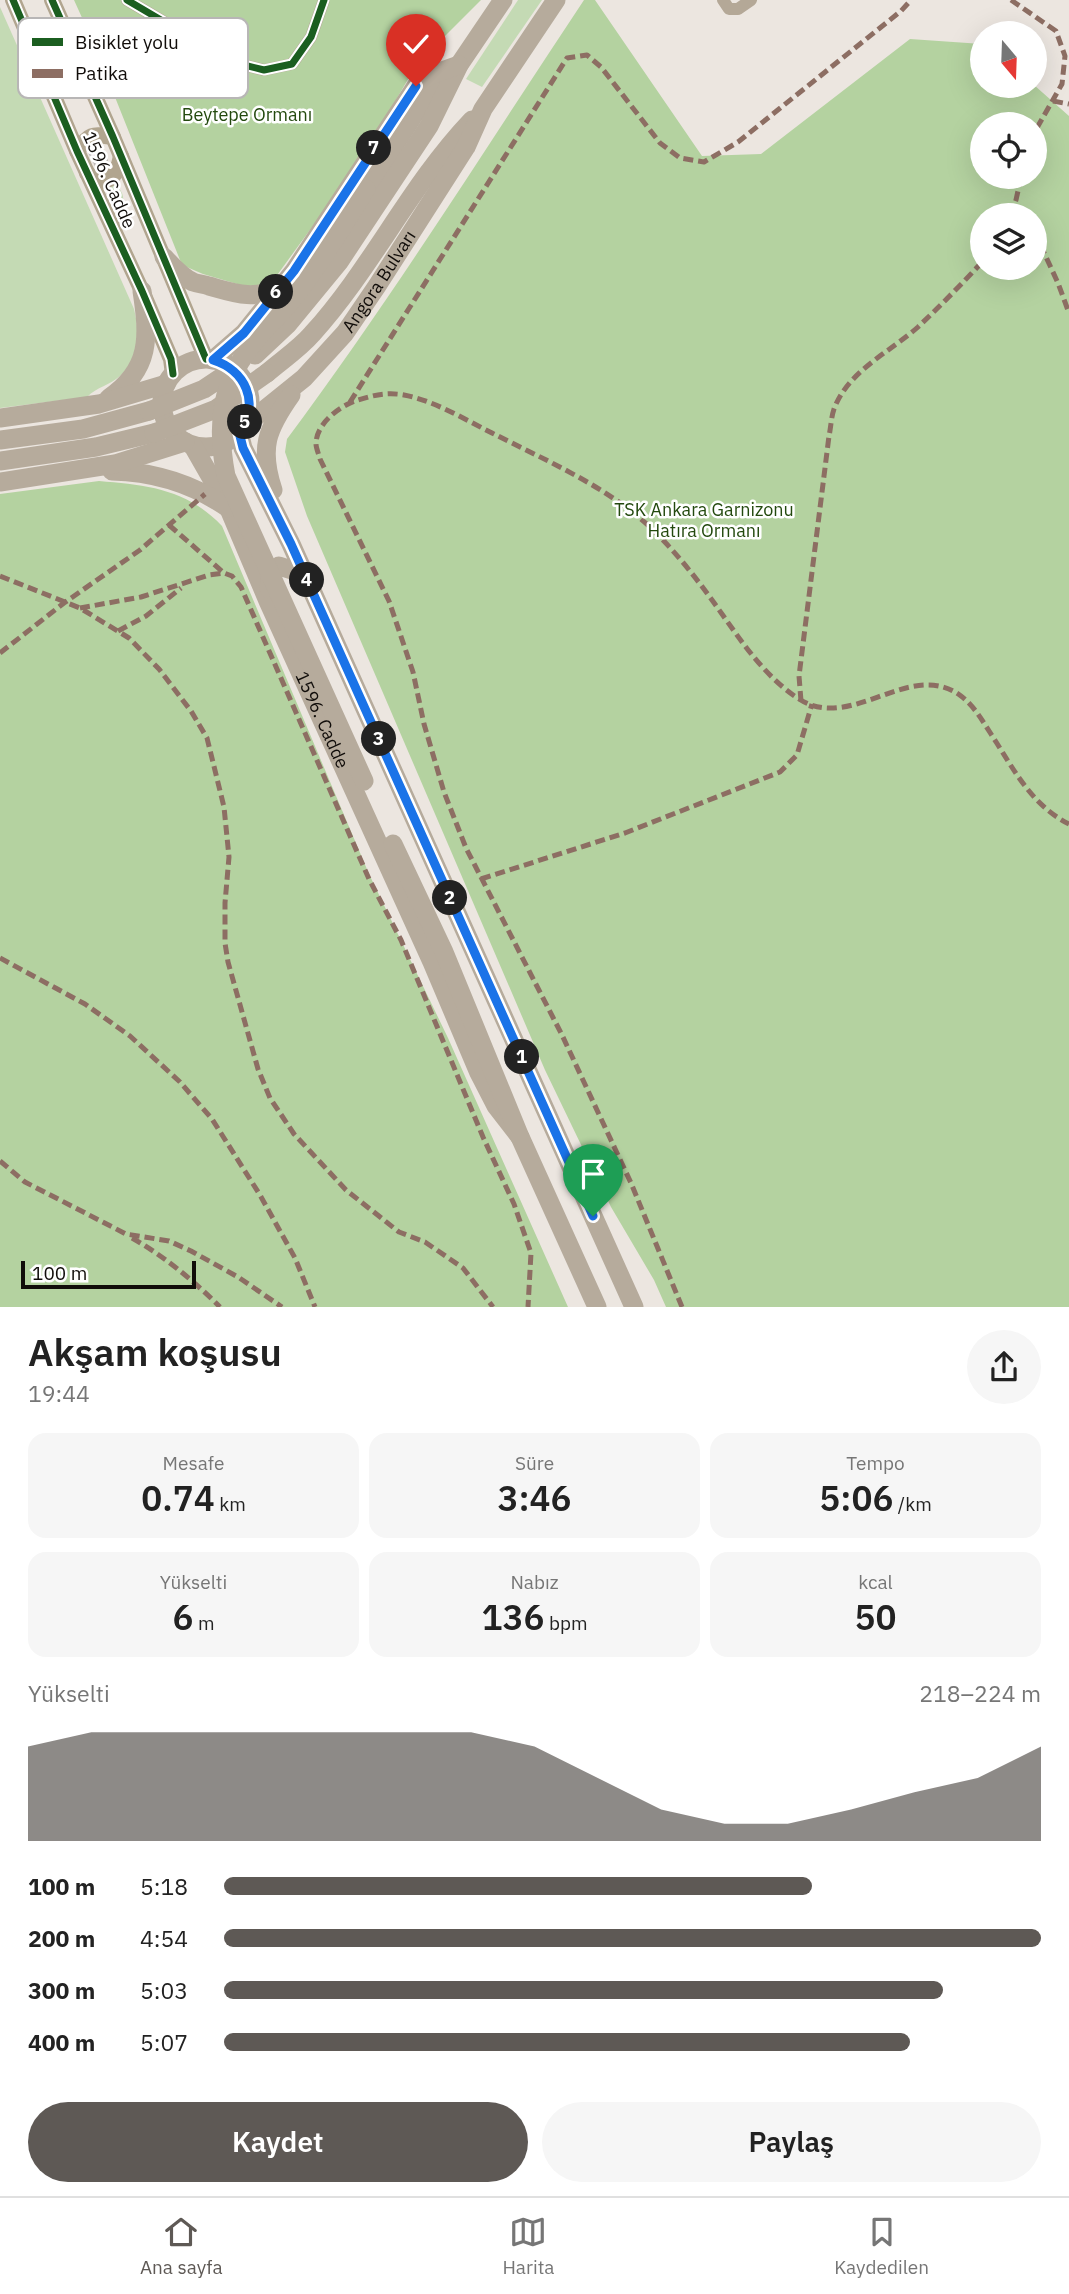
<!DOCTYPE html>
<html lang="tr">
<head>
<meta charset="utf-8">
<style>
  :root { --surface:#fff; --page:#f6f6f6; --text:#222; --muted:#767676; --line:#e0e0e0; --accent:#5e5955 }
  body { margin:0; font-family:"IBM Plex Sans",sans-serif; background:var(--page); color:var(--text); height:100vh; display:flex; flex-direction:column; font-size:26px; white-space:nowrap }
  * { box-sizing:border-box; margin:0 }
  p { font-size:23px; color:var(--muted) }
  .icon { flex:none; width:38px; height:38px; fill:none; stroke:currentColor; stroke-width:2; stroke-linecap:round; stroke-linejoin:round }
  .map { position:relative; height:1307px; overflow:hidden }
  .side { display:flex; flex-direction:column; background:var(--surface); flex:1 }
  .side>* { flex:none }
  .needle { width:46px; rotate:161deg }
  .tools { position:absolute; left:970px; top:21px; display:grid; gap:14px }
  .tools a { display:grid; place-items:center; width:77px; height:77px; border-radius:50%; background:var(--surface); box-shadow:0 7px 28px #0002; font-size:35px }
  .scale { position:absolute; left:21px; bottom:18px; width:175px; box-sizing:border-box; padding-left:7px; border:4px solid #110d0a; border-top:0; font-size:19px; line-height:24px; white-space:nowrap; color:#110d0a; -webkit-text-stroke:5px #fff; paint-order:stroke }
  .pin { position:absolute; display:grid; place-items:center; width:60px; height:60px; color:#fff; margin:-72px -30px; border-radius:50% 50% 50% 0; rotate:-45deg; box-shadow:0 0 7px #0007 }
  .pin .icon { rotate:45deg }
  .km { position:absolute; width:35px; height:35px; margin:-18px; border-radius:50%; background:#222; color:#fff; font-size:19px; line-height:35px; text-align:center }
  .round { display:grid; place-items:center; flex:none; width:74px; height:74px; border-radius:37px; background:var(--page) }
  .summary { display:flex; align-items:center; justify-content:space-between; height:119px; padding:0 28px }
  h1 { font-size:38px; font-weight:600; line-height:52px }
  .metrics { display:grid; grid-template-columns:repeat(3,1fr); gap:10px; height:119px; padding:7px 28px }
  .metrics div { display:grid; align-content:center; border-radius:18px; background:var(--page); text-align:center }
  .metrics b { font-size:35px; font-weight:600 }
  .metrics small { font-size:19px; font-weight:400 }
  .metrics p { font-size:19px }
  .chart { height:196px; padding:14px 28px }
  .chart p { display:flex; justify-content:space-between }
  .chart svg { width:100%; height:126px; margin-top:7px; fill:var(--accent); opacity:.7 }
  .cta { display:flex; gap:14px; margin-top:auto; padding:14px 28px }
  .cta a { flex:1; height:80px; border-radius:42px; background:var(--accent); color:#fff; font-size:28px; font-weight:600; line-height:80px; text-align:center }
  .cta a+a { background:var(--page); color:var(--text) }
  ul { padding:0 28px; list-style:none; font-size:23px }
  li { display:grid; grid-template-columns:112px 84px 1fr; align-items:center; height:52px }
  li i { height:18px; border-radius:9px; background:var(--accent) }
  .menu { display:flex; justify-content:space-around; align-items:center; height:98px; border-top:2px solid var(--line); background:var(--surface); font-size:19px; color:var(--muted) }
  .menu a { display:grid; justify-items:center; gap:4px }
  .menu .on { color:var(--accent) }
  .map>svg:first-child { display:block }
  .green { fill:#c4dab4 }
  .forest { fill:#b4d2a0; fill-rule:evenodd }
  .building { fill:#e8d9e2; stroke:#bcb7b6; stroke-width:2 }
  .lines { fill:none; stroke-linecap:round; stroke-linejoin:round }
  .street { stroke:#b4a897; stroke-width:12 }
  .secondary { stroke:#b1a58f; stroke-width:16 }
  .primary { stroke:#b6ab9c; stroke-width:19 }
  .primary-bridge { stroke:#b6ab9c; stroke-width:19 }
  .quiet { stroke:#8d6e63; stroke-width:5; stroke-dasharray:10 5; stroke-linecap:butt }
  .cycleway-casing { stroke:#fff; stroke-width:11 }
  .cycleway { stroke:#1b5e20; stroke-width:7 }
  .route-casing { stroke:#fff; stroke-width:14 }
  .route { stroke:#1a73e8; stroke-width:9 }
  .labels { text-anchor:middle; stroke-width:5; stroke-linejoin:round; paint-order:stroke }
  .park-label { font-size:18px; fill:#23490e; stroke:#fff }
  .street-label { font-size:18px; fill:#110d0a; stroke:#fff }
  .key { fill:#fff; stroke:#b8b6b6; stroke-width:2 }
  .key-label { font-size:19px; fill:#110d0a }
</style>
</head>
<body>
<div class="map">
<svg width="1069" height="1307" viewBox="0 0 1069 1307">
  <rect width="100%" height="100%" fill="#ece6e0"/>
  <g class="green">
    <path d="M 518,0 L 542,0 L 482,87 L 466,79 Z"/>
    <path d="M 0,7 L 134,309 C 140,331 138,360 120,376 C 110,385 97,387 87,397 L 0,408 Z"/>
    <path d="M 115,185 C 125,192 124,200 122,210 C 115,204 107,199 108,188 Z"/>
  </g>
  <g class="forest">
    <path d="M 74,0 L 481,0 L 417,64 L 360,161 L 275,278 L 256,287 L 244,286 L 203,274 L 182,265 L 93,42 Z"/>
    <path d="M 584,0 L 595,0 L 702,156 L 761,154 L 910,39 L 982,44 L 982,86 L 1034,85 L 1069,116 L 1069,1307 L 666,1307 L 654,1280 L 611,1207 L 545,1070 L 307,516 L 285,452 L 287,439 C 393,297 486,147 584,0 ZM 1034,124 L 1034,177 L 982,177 L 982,124 ZM 1034,215 L 1034,268 L 982,268 L 982,215 Z"/>
    <path d="M 99,481 C 147,485 187,489 222,526 L 369,874 L 448,1038 L 568,1307 L 0,1307 L 0,494 Z"/>
  </g>
  <path class="building" d="M 101,147 L 108,163 L 104,170 L 96,166 L 89,152 Z"/>
  <g class="lines">
    <g class="street">
      <path d="M 127,0 L 232,62 L 264,70 L 292,64 L 311,37 L 324,0"/>
      <path d="M 723,0 L 729,9 L 738,9 L 751,0"/>
    </g>
    <g class="secondary">
      <path d="M 13,0 L 77,151 L 142,291 L 171,359 L 173,374"/>
      <path d="M 52,0 L 113,137 L 206,359"/>
      <path d="M 77,151 C 90,133 92,134 113,137"/>
      <path d="M 87,173 C 107,190 117,177 121,156"/>
    </g>
    <g class="primary">
      <path d="M 366,189 L 430,90 L 445,77"/>
      <path d="M 164,257 C 172,266 182,277 193,282 C 198,284 204,284 209,286 C 234,293 255,301 278,287"/>
      <path d="M 255,355 L 288,324 L 339,262 L 429,126 L 459,65 L 503,0"/>
      <circle cx="206" cy="403" r="44"/>
      <path d="M 213,360 L 244,333 L 294,271 L 416,86 L 428,76 L 459,65"/>
      <path d="M 267,373 C 282,360 299,349 312,334 C 372,268 410,185 472,120"/>
      <path d="M 109,398 C 151,369 149,337 142,291"/>
      <path d="M 0,418 L 99,404 L 166,384"/>
      <path id="s1" d="M 243,427 L 304,378 L 345,333 L 377,286 L 466,147 L 483,109 L 556,0"/>
      <path d="M 239,432 L 243,448 L 291,544 L 634,1307"/>
      <path d="M 0,440 L 83,429 L 149,411"/>
      <path id="s2" d="M 193,446 L 229,509 L 268,601 L 432,962 L 479,1073 L 496,1106 L 520,1137"/>
      <path d="M 0,461 L 96,447 L 154,433"/>
      <path d="M 112,471 C 155,472 192,483 228,508"/>
      <path d="M 0,482 L 115,464 L 185,442"/>
      <path d="M 273,490 C 259,448 267,429 291,395"/>
      <path d="M 269,589 L 271,573 L 279,566 L 298,572 L 308,582"/>
      <path d="M 393,844 L 444,952 L 520,1137 L 597,1307"/>
    </g>
    <g class="primary-bridge">
      <path d="M 149,411 L 204,389 L 237,367"/>
      <path d="M 154,433 L 216,409 L 267,373"/>
      <path d="M 364,781 L 226,476 C 216,424 220,382 256,340 C 268,325 283,312 295,296 C 321,263 343,225 366,189"/>
    </g>
    <g class="quiet">
      <path d="M 1011,0 L 1056,31 L 1065,56 L 1062,84 L 1034,133"/>
      <path d="M 1053,101 L 1069,104"/>
      <path d="M 1010,215 L 1016,200 L 1021,177"/>
      <path d="M 1034,231 L 1058,283 L 1069,313"/>
      <path d="M 350,402 L 567,58 L 587,55 L 601,67 L 660,143 L 680,158 L 704,162 L 738,142 L 901,11 L 911,0"/>
      <path d="M 169,525 L 224,573"/>
      <path d="M 0,576 L 80,608 L 129,638 L 159,669 L 191,711 L 207,738 L 224,807 L 229,857 L 225,903 L 225,943 L 228,962 L 258,1069 L 270,1098 L 294,1134 L 346,1190 L 399,1232 L 425,1242 L 463,1268 L 493,1307"/>
      <path d="M 80,608 L 141,597 L 209,575 L 224,573 L 232,576 L 241,587 L 369,879 L 401,940 L 483,1137 L 514,1204 L 531,1253 L 528,1307"/>
      <path d="M 118,631 L 146,616 L 181,588"/>
      <path d="M 0,653 L 64,603 L 140,550 L 205,494"/>
      <path d="M 801,701 L 799,676 L 829,436 C 831,427 831,418 834,409 C 848,371 890,352 918,327 C 940,306 961,285 982,262"/>
      <path d="M 481,879 L 625,833 L 780,772 L 797,755 L 812,704"/>
      <path d="M 0,958 L 85,1004 L 130,1036 L 180,1082 L 212,1119 L 260,1195 L 295,1258 L 315,1307"/>
      <path d="M 0,1161 L 25,1182 L 126,1234 L 169,1241 L 191,1251 L 238,1277 L 282,1307"/>
      <path d="M 132,1238 C 164,1256 194,1281 220,1307"/>
      <path d="M 682,1307 L 631,1183 L 562,1035 L 466,848 L 444,792 L 424,724 L 413,672 L 389,601 L 320,459 C 319,455 316,448 316,444 C 316,423 341,405 358,400 C 374,395 387,392 404,395 C 435,401 464,419 492,433 C 547,461 615,490 658,535 C 678,555 696,578 712,600 C 738,636 762,675 799,699 C 852,733 910,658 961,696 C 974,706 982,720 991,734 C 1013,768 1031,805 1069,824"/>
    </g>
    <g class="cycleway-casing">
      <g id="cycleway">
        <path d="M 13,0 L 77,151 L 142,291 L 171,359 L 173,374"/>
        <path d="M 52,0 L 113,137 L 206,359"/>
        <path d="M 127,0 L 232,62 L 264,70 L 292,64 L 311,37 L 324,0"/>
      </g>
    </g>
    <use href="#cycleway" class="cycleway"/>
  </g>
  <g class="lines">
    <g class="route-casing">
      <path id="route" d="M 416,86 L 294,271 L 244,333 L 213,360 C 245,370 261,403 239,432 L 243,448 L 291,544 L 593,1216"/>
    </g>
    <use href="#route" class="route"/>
  </g>
  <g class="labels">
    <g class="park-label">
      <text x="247" y="121">Beytepe Ormanı</text>
      <text x="704" y="516">TSK Ankara Garnizonu<tspan x="704" dy="21">Hatıra Ormanı</tspan></text>
    </g>
    <g class="street-label">
      <text transform="translate(109 180) rotate(66)" y="6">1596. Cadde</text>
      <text dy="6" stroke="none"><textPath href="#s1" startOffset="201">Angora Bulvarı</textPath></text>
      <text dy="6" stroke="none"><textPath href="#s2" startOffset="303">1596. Cadde</textPath></text>
    </g>
  </g>
  <rect x="18" y="18" width="230" height="80" rx="10" class="key"/>
  <rect x="32" y="38" width="31" height="8" fill="#1b5e20"/>
  <rect x="32" y="69" width="31" height="9" fill="#8d6e63"/>
  <g class="key-label">
    <text x="75" y="49">Bisiklet yolu</text>
    <text x="75" y="80">Patika</text>
  </g>
</svg>
<div class="tools">
<a><svg class="needle" viewBox="-14 -14 28 28"><path d="M0-13l5 13h-10z" fill="#e53935"/><path d="M0 13l5-13h-10z" fill="#767676"/></svg></a>
<a><svg class="icon" aria-label="locate" viewBox="0 0 24 24"><circle cx="12" cy="12" r="6"/><path d="M12 2v4M12 18v4M2 12h4M18 12h4"/></svg></a>
<a><svg class="icon" aria-label="layers" viewBox="0 0 24 24"><path d="M12 4l9 5-9 5-9-5zM3 14l9 5 9-5"/></svg></a>
</div>
<div class="scale">100 m</div>
<div class="pin" style="left:593px;top:1216px;background:#1e9e55"><svg class="icon" aria-label="arrive" viewBox="0 0 24 24"><path d="M6 21V4h12l-3 4 3 4H6"/></svg></div>
<div class="pin" style="left:416px;top:86px;background:#d93025"><svg class="icon" aria-label="check" viewBox="0 0 24 24"><path d="M5 12l5 5 9-10"/></svg></div>
<b class="km" style="left:522px;top:1057px">1</b>
<b class="km" style="left:450px;top:898px">2</b>
<b class="km" style="left:379px;top:739px">3</b>
<b class="km" style="left:307px;top:580px">4</b>
<b class="km" style="left:245px;top:422px">5</b>
<b class="km" style="left:276px;top:292px">6</b>
<b class="km" style="left:374px;top:148px">7</b>
</div>
<section class="side">
<div class="summary"><div><h1>Akşam koşusu</h1><p>19:44</p></div><a class="round"><svg class="icon" aria-label="share" viewBox="0 0 24 24"><path d="M12 15V3M7 8l5-5 5 5M5 13v7h14v-7"/></svg></a></div>
<div class="metrics">
<div><p>Mesafe</p><b>0.74<small> km</small></b></div>
<div><p>Süre</p><b>3:46</b></div>
<div><p>Tempo</p><b>5:06<small> /km</small></b></div>
</div>
<div class="metrics">
<div><p>Yükselti</p><b>6<small> m</small></b></div>
<div><p>Nabız</p><b>136<small> bpm</small></b></div>
<div><p>kcal</p><b>50</b></div>
</div>
<div class="chart"><p><span>Yükselti</span>218–224 m</p>
<svg viewBox="0 0 160 44" preserveAspectRatio="none"><path d="M0 44V11L10 6L20 6L30 6L40 6L50 6L60 6L70 6L80 11L90 22L100 33L110 38L120 38L130 33L140 27L150 22L160 11V44z"/></svg>
</div>
<ul>
<li><b>100 m</b>5:18<i style="width:72%"></i></li>
<li><b>200 m</b>4:54<i style="width:100%"></i></li>
<li><b>300 m</b>5:03<i style="width:88%"></i></li>
<li><b>400 m</b>5:07<i style="width:84%"></i></li>
</ul>
<div class="cta"><a>Kaydet</a><a>Paylaş</a></div>
</section>
<nav class="menu">
<a class="on"><svg class="icon" aria-label="home" viewBox="0 0 24 24"><path d="M3 11l9-7 9 7M6 9v11h12V9"/></svg>Ana sayfa</a>
<a><svg class="icon" aria-label="map" viewBox="0 0 24 24"><path d="M3 6l6-2 6 2 6-2v14l-6 2-6-2-6 2zM9 4v14M15 6v14"/></svg>Harita</a>
<a><svg class="icon" aria-label="saved" viewBox="0 0 24 24"><path d="M7 4h10v16l-5-4-5 4z"/></svg>Kaydedilen</a>
</nav>
</body>
</html>
